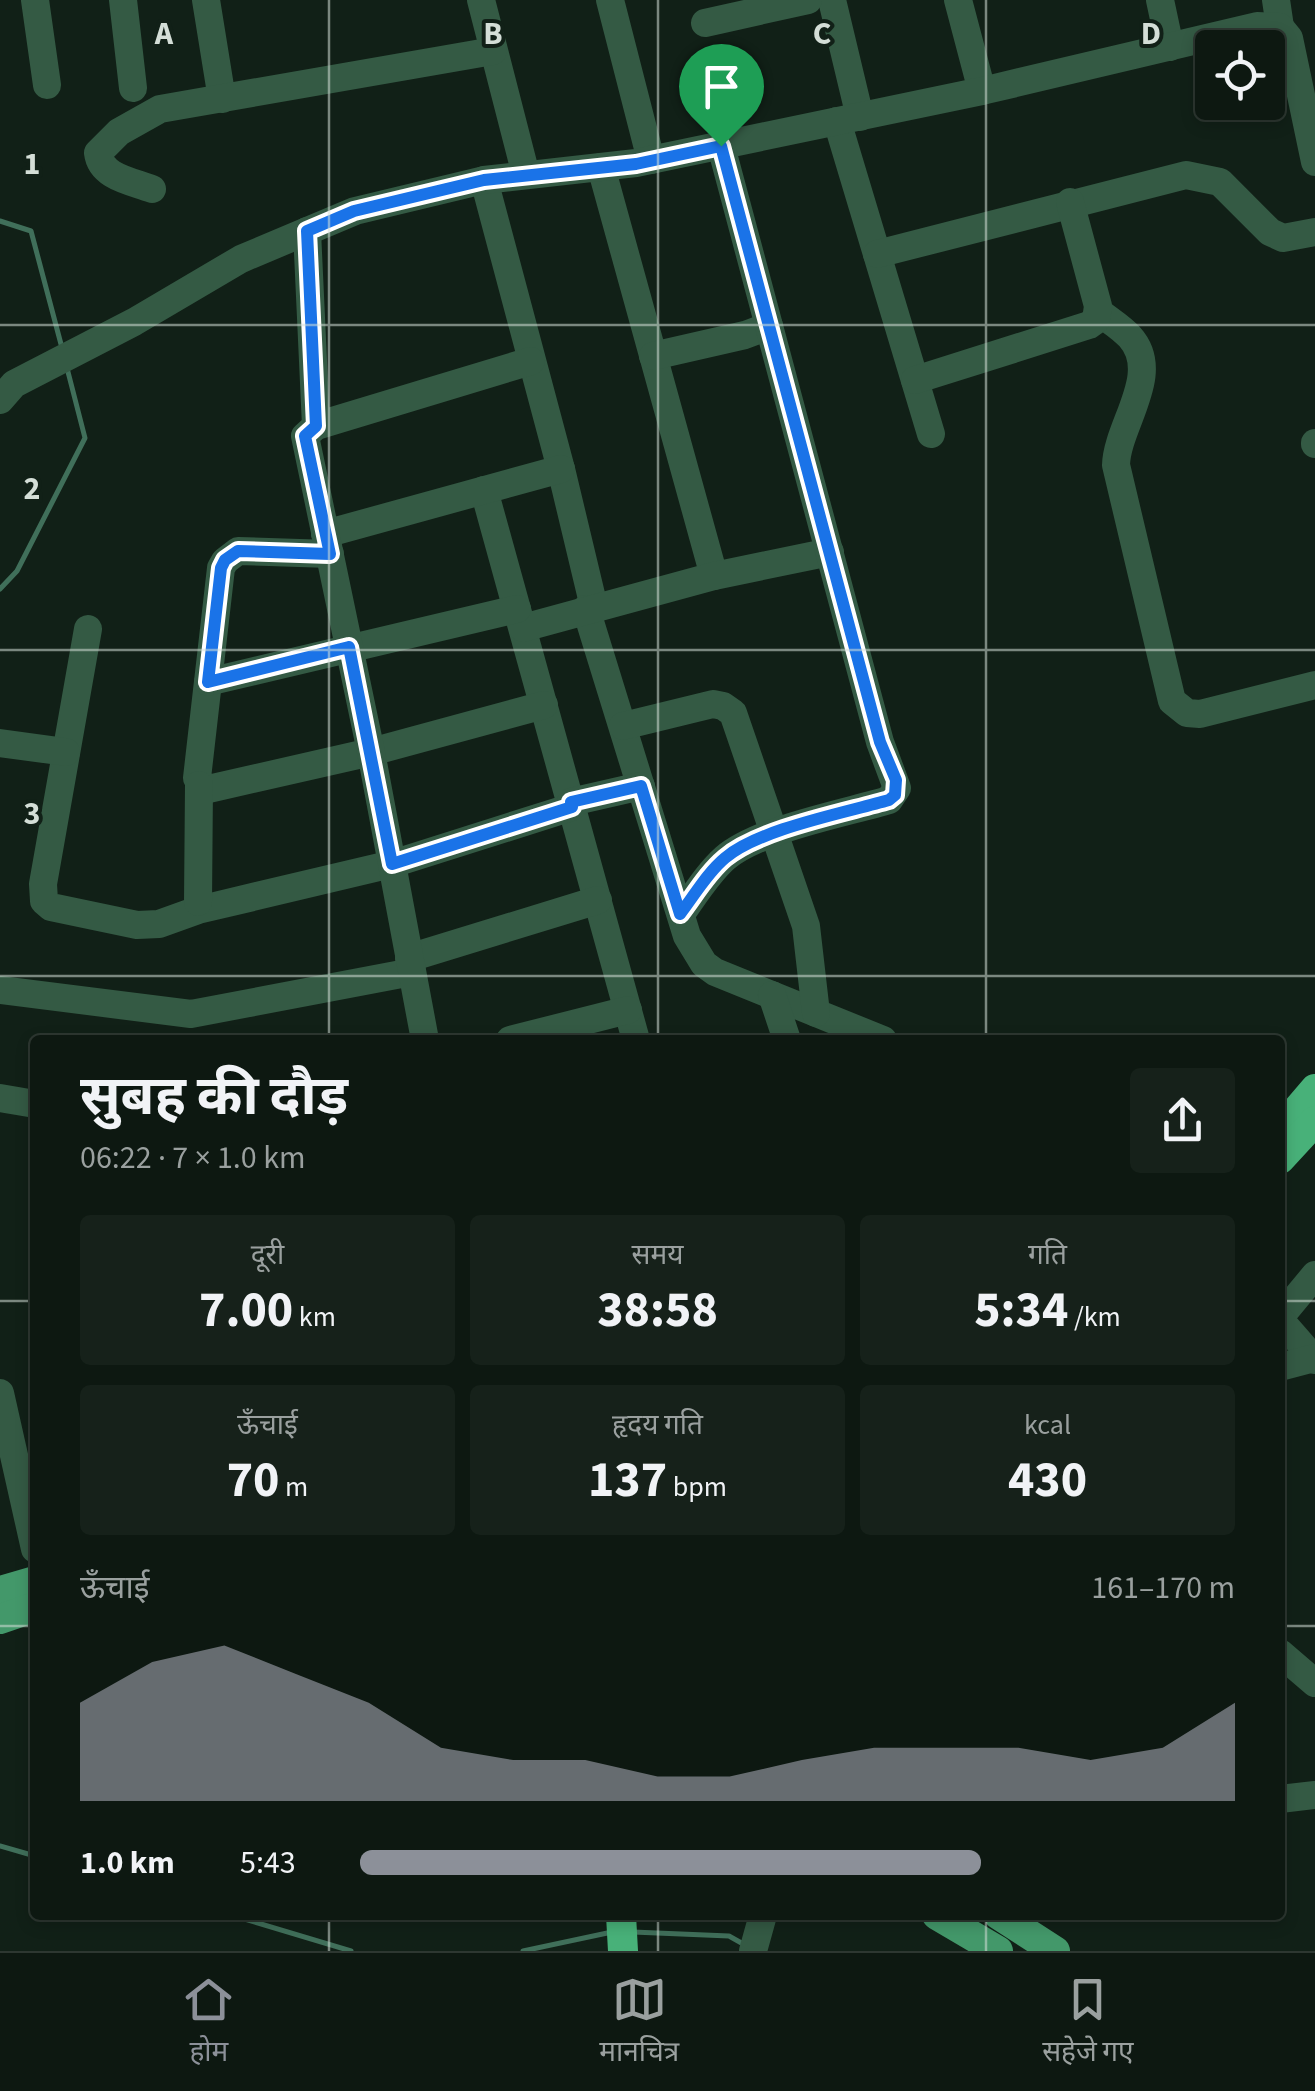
<!DOCTYPE html>
<html lang="hi">
<head>
<meta charset="utf-8">
<style>
  :root { --surface:#0d1811; --page:#16211a; --text:#f1f3f6; --muted:#9aa09f; --line:#2d3731; --accent:#8c9099 }
  body { margin:0; font-family:"Source Sans 3","Noto Sans Devanagari",sans-serif; background:var(--page); color:var(--text); height:100vh; display:flex; flex-direction:column; font-size:38px; white-space:nowrap }
  * { box-sizing:border-box; margin:0 }
  p { font-size:32px; color:var(--muted) }
  .icon { flex:none; width:55px; height:55px; fill:none; stroke:currentColor; stroke-width:2; stroke-linecap:round; stroke-linejoin:round }
  .map { position:relative; flex:1; overflow:hidden }
  .sheet { position:absolute; left:30px; top:1035px; width:1255px; height:885px; display:flex; flex-direction:column; background:var(--surface); border-radius:10px; box-shadow:0 5px 15px #0003,0 0 0 2px var(--line) }
  .sheet>* { flex:none }
  .buttons { position:absolute; left:1195px; top:30px; display:grid; gap:20px }
  .buttons a { display:grid; place-items:center; width:90px; height:90px; border-radius:10px; background:var(--surface); box-shadow:0 5px 15px #0003,0 0 0 2px var(--line); font-size:50px }
  .pin { position:absolute; display:grid; place-items:center; width:85px; height:85px; color:#fff; margin:-102px -42px; border-radius:50% 50% 50% 0; rotate:-45deg; box-shadow:0 0 10px #0007 }
  .pin .icon { rotate:45deg }
  .round { display:grid; place-items:center; flex:none; width:105px; height:105px; border-radius:10px; background:var(--page) }
  .head { display:flex; align-items:center; justify-content:space-between; height:170px; padding:0 50px }
  h1 { font-size:55px; font-weight:700; line-height:75px }
  .figures { display:grid; grid-template-columns:repeat(3,1fr); gap:15px; height:170px; padding:10px 50px }
  .figures div { display:grid; align-content:center; border-radius:10px; background:var(--page); text-align:center }
  .figures b { font-size:50px; font-weight:700 }
  .figures small { font-size:28px; font-weight:400 }
  .figures p { font-size:28px }
  .chart { height:280px; padding:20px 50px }
  .chart p { display:flex; justify-content:space-between }
  .chart svg { width:100%; height:180px; margin-top:10px; fill:var(--accent); opacity:.7 }
  ul { padding:0 50px; list-style:none; font-size:32px }
  li { display:grid; grid-template-columns:160px 120px 1fr; align-items:center; height:75px }
  li i { height:25px; border-radius:12px; background:var(--accent) }
  .dock { display:flex; justify-content:space-around; align-items:center; height:140px; border-top:2px solid var(--line); background:var(--surface); font-size:28px; color:var(--muted) }
  .dock a { display:grid; justify-items:center; gap:5px }
  .dock .on { color:var(--accent) }
  .map>svg:first-child { display:block }
  .lines { fill:none; stroke-linecap:round; stroke-linejoin:round }
  .stream { stroke:#406f5a; stroke-width:5 }
  .minor { stroke:#345a44; stroke-width:28 }
  .major { stroke:#43986a; stroke-width:30 }
  .highway { stroke:#48b179; stroke-width:30 }
  .route-casing { stroke:#fff; stroke-width:20 }
  .route { stroke:#1a73e8; stroke-width:12 }
  .grid { fill:none; stroke:#d4ded7; stroke-width:2.5; stroke-opacity:0.55 }
  .grid-label { font-size:32px; text-anchor:middle; font-weight:bold; fill:#d4ded7; stroke:#112017; stroke-width:8; stroke-linejoin:round; paint-order:stroke }
</style>
</head>
<body>
<div class="map">
<svg width="1315" height="1951" viewBox="0 0 1315 1951">
  <rect width="100%" height="100%" fill="#112017"/>
  <g class="lines">
    <g class="stream">
      <path d="M 0,221 L 31,231 L 62,348"/>
      <path d="M 0,589 L 17,571 L 85,438 L 67,368"/>
      <path d="M 0,1846 L 35,1856"/>
      <path d="M 231,1915 L 351,1951"/>
      <path d="M 633,1932 L 729,1936 L 745,1945"/>
      <path d="M 523,1951 L 612,1932"/>
    </g>
    <g class="minor">
      <path d="M 35,0 L 47,85"/>
      <path d="M 123,0 L 133,88"/>
      <path d="M 206,0 L 222,99"/>
      <path d="M 481,0 L 526,175"/>
      <path d="M 610,0 L 651,160"/>
      <path d="M 832,0 L 860,117"/>
      <path d="M 958,0 L 982,91"/>
      <path d="M 1160,0 L 1170,47"/>
      <path d="M 1276,0 L 1280,27"/>
      <path d="M 705,23 L 808,0"/>
      <path d="M 837,121 L 931,434"/>
      <path d="M 601,167 L 714,576"/>
      <path d="M 484,180 L 561,469 L 594,607"/>
      <path d="M 152,189 C 131,181 101,177 98,153 L 119,132 L 160,109 L 493,51"/>
      <path d="M 307,231 L 316,426"/>
      <path d="M 877,254 L 1186,175 L 1220,182 L 1270,232 L 1283,238 L 1315,232"/>
      <path d="M 1099,312 C 1109,320 1121,327 1130,337 C 1163,374 1117,425 1116,465 L 1172,701 L 1187,713 L 1200,714 L 1315,685"/>
      <path d="M 653,356 L 745,335 L 769,326"/>
      <path d="M 915,380 L 1089,325 L 1096,320 L 1098,306 L 1070,202"/>
      <path d="M 0,400 L 14,384 L 134,322 L 241,259 L 355,211 L 484,180 L 636,163 L 982,91 L 1257,26 L 1280,27 L 1289,38 L 1315,162"/>
      <path d="M 1315,443 L 1315,444"/>
      <path d="M 484,490 L 636,1040"/>
      <path d="M 325,534 L 561,469"/>
      <path d="M 330,554 L 238,551 L 225,561 L 221,568 L 197,778 L 204,790 L 371,752 L 544,705"/>
      <path d="M 586,609 L 687,936 L 704,964 L 715,972 L 883,1040"/>
      <path d="M 523,628 L 714,576 L 830,552"/>
      <path d="M 88,629 L 43,884 L 44,901 L 51,907 L 137,925 L 159,924 L 198,910 L 392,864 L 572,807"/>
      <path d="M 208,682 L 517,609"/>
      <path d="M 623,726 L 713,704 L 723,706 L 733,713 L 806,926 L 816,1013"/>
      <path d="M 0,743 L 66,752"/>
      <path d="M 571,802 L 641,786"/>
      <path d="M 198,902 L 199,785"/>
      <path d="M 681,914 C 694,896 708,873 725,858 C 759,829 845,813 889,800 L 897,788 L 880,742 L 721,146"/>
      <path d="M 409,958 L 598,900"/>
      <path d="M 0,990 L 191,1014 L 412,972"/>
      <path d="M 772,995 L 787,1040"/>
      <path d="M 425,1040 L 371,752 L 305,436 L 316,426 L 531,361"/>
      <path d="M 510,1040 L 628,1010"/>
      <path d="M 0,1098 L 35,1104"/>
      <path d="M 1280,1317 L 1315,1275"/>
      <path d="M 1280,1320 L 1315,1360"/>
      <path d="M 1280,1367 L 1314,1358"/>
      <path d="M 0,1393 L 35,1549"/>
      <path d="M 1280,1653 L 1315,1683"/>
      <path d="M 1280,1799 L 1315,1795"/>
      <path d="M 753,1951 L 763,1915"/>
    </g>
    <g class="major">
      <path d="M 0,1591 L 35,1581"/>
      <path d="M 0,1619 L 35,1607"/>
      <path d="M 937,1915 L 998,1951"/>
      <path d="M 999,1915 L 1055,1951"/>
    </g>
    <g class="highway">
      <path d="M 1280,1130 L 1315,1089"/>
      <path d="M 1280,1159 L 1315,1121"/>
      <path d="M 621,1915 L 623,1951"/>
    </g>
  </g>
  <g class="lines">
    <g class="route-casing">
      <path id="route" d="M 721,146 L 880,742 L 896,780 L 895,795 L 889,800 C 844,813 759,829 725,858 C 707,873 694,896 680,914 L 641,786 L 571,802 L 572,807 L 392,864 L 349,647 L 208,682 L 221,568 L 225,560 L 238,551 L 330,554 L 305,436 L 316,426 L 307,231 L 354,211 L 484,180 L 636,164 Z"/>
    </g>
    <use href="#route" class="route"/>
  </g>
  <path class="grid" d="M 329,0 L 329,1040M 658,0 L 658,1040M 986,0 L 986,1040M 0,325 L 1315,325M 0,650 L 1315,650M 0,976 L 1315,976M 0,1301 L 35,1301M 1280,1301 L 1315,1301M 0,1626 L 35,1626M 1280,1626 L 1315,1626M 329,1915 L 329,1951M 658,1915 L 658,1951M 986,1915 L 986,1951"/>
  <g class="grid-label">
    <text x="164" y="44">A</text>
    <text x="493" y="44">B</text>
    <text x="822" y="44">C</text>
    <text x="1151" y="44">D</text>
    <text x="32" y="174">1</text>
    <text x="32" y="499">2</text>
    <text x="32" y="824">3</text>
  </g>
</svg>
<div class="buttons">
<a><svg class="icon" aria-label="locate" viewBox="0 0 24 24"><circle cx="12" cy="12" r="6"/><path d="M12 2v4M12 18v4M2 12h4M18 12h4"/></svg></a>
</div>
<div class="pin" style="left:721px;top:146px;background:#1e9e55"><svg class="icon" aria-label="arrive" viewBox="0 0 24 24"><path d="M6 21V4h12l-3 4 3 4H6"/></svg></div>
<section class="sheet">
<div class="head"><div><h1>सुबह की दौड़</h1><p>06:22 · 7 × 1.0 km</p></div><a class="round"><svg class="icon" aria-label="share" viewBox="0 0 24 24"><path d="M12 15V3M7 8l5-5 5 5M5 13v7h14v-7"/></svg></a></div>
<div class="figures">
<div><p>दूरी</p><b>7.00<small> km</small></b></div>
<div><p>समय</p><b>38:58</b></div>
<div><p>गति</p><b>5:34<small> /km</small></b></div>
</div>
<div class="figures">
<div><p>ऊँचाई</p><b>70<small> m</small></b></div>
<div><p>हृदय गति</p><b>137<small> bpm</small></b></div>
<div><p>kcal</p><b>430</b></div>
</div>
<div class="chart"><p><span>ऊँचाई</span>161–170 m</p>
<svg viewBox="0 0 160 44" preserveAspectRatio="none"><path d="M0 44V20L10 10L20 6L30 13L40 20L50 31L60 34L70 34L80 38L90 38L100 34L110 31L120 31L130 31L140 34L150 31L160 20V44z"/></svg>
</div>
<ul>
<li><b>1.0 km</b>5:43<i style="width:71%"></i></li>
</ul>
</section>
</div>
<nav class="dock">
<a class="on"><svg class="icon" aria-label="home" viewBox="0 0 24 24"><path d="M3 11l9-7 9 7M6 9v11h12V9"/></svg>होम</a>
<a><svg class="icon" aria-label="map" viewBox="0 0 24 24"><path d="M3 6l6-2 6 2 6-2v14l-6 2-6-2-6 2zM9 4v14M15 6v14"/></svg>मानचित्र</a>
<a><svg class="icon" aria-label="saved" viewBox="0 0 24 24"><path d="M7 4h10v16l-5-4-5 4z"/></svg>सहेजे गए</a>
</nav>
</body>
</html>
